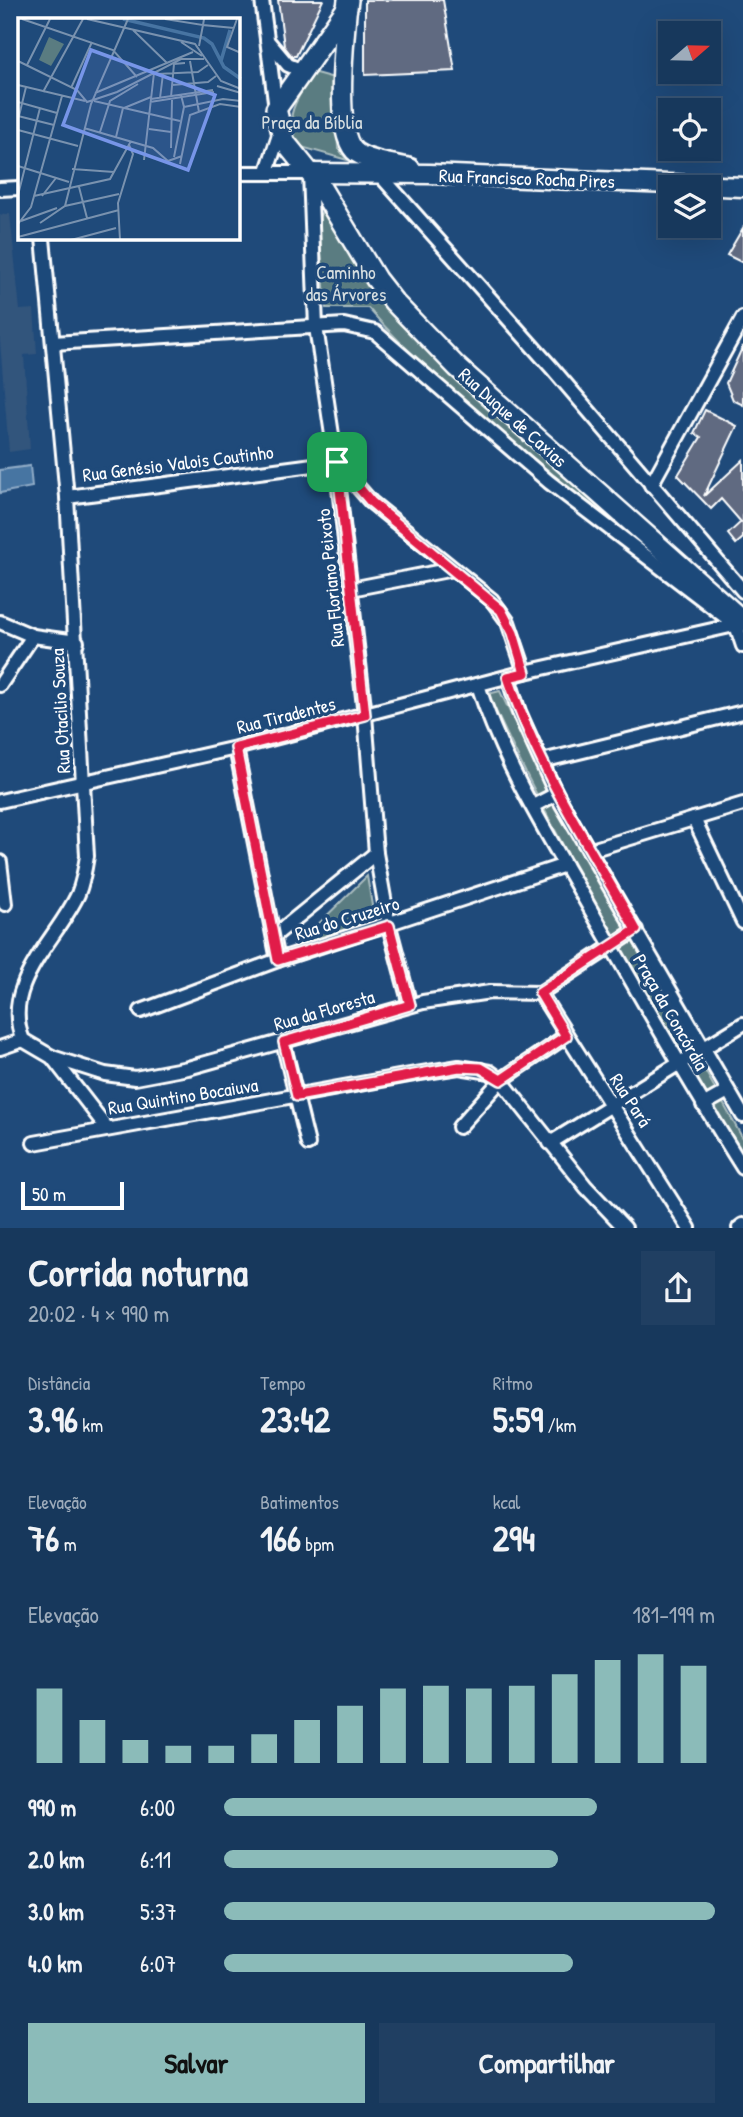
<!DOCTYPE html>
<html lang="pt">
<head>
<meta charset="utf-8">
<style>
  :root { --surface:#17385c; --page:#203f62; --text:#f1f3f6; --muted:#9eacbb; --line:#365272; --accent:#8bbbb9 }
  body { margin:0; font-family:"Patrick Hand",sans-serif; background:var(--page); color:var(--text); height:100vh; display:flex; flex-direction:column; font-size:26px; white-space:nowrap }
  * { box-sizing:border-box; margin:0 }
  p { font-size:23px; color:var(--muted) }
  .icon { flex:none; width:38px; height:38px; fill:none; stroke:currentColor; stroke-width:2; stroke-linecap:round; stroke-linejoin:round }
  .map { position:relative; height:1228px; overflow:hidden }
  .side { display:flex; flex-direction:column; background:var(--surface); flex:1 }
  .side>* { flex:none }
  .needle { width:46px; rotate:70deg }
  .tools { position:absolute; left:658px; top:21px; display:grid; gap:14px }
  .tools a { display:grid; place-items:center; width:63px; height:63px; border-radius:0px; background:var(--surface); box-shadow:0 7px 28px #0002,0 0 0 2px var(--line); font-size:35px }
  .scale { position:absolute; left:21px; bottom:18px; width:103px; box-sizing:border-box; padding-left:7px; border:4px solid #fff; border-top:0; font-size:19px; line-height:24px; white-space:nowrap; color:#fff; -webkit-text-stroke:5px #1f4a7a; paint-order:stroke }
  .pin { position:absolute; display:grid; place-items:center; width:60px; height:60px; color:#fff; margin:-30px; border-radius:14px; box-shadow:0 4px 10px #0006 }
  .round { display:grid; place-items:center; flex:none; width:74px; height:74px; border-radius:0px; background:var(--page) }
  .overview { display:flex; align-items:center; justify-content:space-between; height:119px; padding:0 28px }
  h1 { font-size:38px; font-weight:700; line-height:52px }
  .metrics { display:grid; grid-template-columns:repeat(3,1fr); gap:10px; height:119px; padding:7px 28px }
  .metrics div { display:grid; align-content:center }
  .metrics b { font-size:35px; font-weight:700 }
  .metrics small { font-size:19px; font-weight:400 }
  .metrics p { font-size:19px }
  .chart { height:196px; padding:14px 28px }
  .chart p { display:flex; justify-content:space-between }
  .chart svg { width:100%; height:126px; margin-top:7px; stroke:var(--accent); stroke-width:6 }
  .action { display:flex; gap:14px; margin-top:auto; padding:14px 28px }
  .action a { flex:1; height:80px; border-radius:0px; background:var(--accent); color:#111; font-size:28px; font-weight:700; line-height:80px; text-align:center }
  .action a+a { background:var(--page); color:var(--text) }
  ul { padding:0 28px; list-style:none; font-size:23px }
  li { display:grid; grid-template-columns:112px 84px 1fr; align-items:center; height:52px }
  li i { height:18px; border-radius:9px; background:var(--accent) }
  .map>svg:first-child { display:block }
  .built { fill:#32547c }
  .green { fill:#5a7c81; stroke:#acbec0; stroke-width:2 }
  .water { fill:#4774a2; stroke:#91acc7; stroke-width:2 }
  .building { fill:#606a81; stroke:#fff; stroke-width:2 }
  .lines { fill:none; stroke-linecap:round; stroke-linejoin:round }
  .street-casing { stroke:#fff; stroke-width:18 }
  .secondary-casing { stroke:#fff; stroke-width:23 }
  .primary-casing { stroke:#fff; stroke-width:24 }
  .street { stroke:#1f4a7a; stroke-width:12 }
  .secondary { stroke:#1f4a7a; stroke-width:18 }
  .primary { stroke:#1f4a7a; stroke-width:19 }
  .route-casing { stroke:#fff; stroke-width:14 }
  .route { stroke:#e11d48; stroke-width:9 }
  .labels { text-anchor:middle; stroke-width:7; stroke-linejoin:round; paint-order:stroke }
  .park-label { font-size:19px; fill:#d6dee0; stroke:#1f4a7a }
  .street-label { font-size:19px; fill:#fff; stroke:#1f4a7a }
  .inset-river { fill:none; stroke:#4774a2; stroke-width:3.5 }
  .inset-road { fill:none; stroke:#7992af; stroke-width:2 }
  .view { fill:#7795e8; fill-opacity:0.15; stroke:#7795e8; stroke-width:3.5 }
  .inset-edge { fill:none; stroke:#fff; stroke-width:3.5 }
</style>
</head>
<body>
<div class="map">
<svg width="743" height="1228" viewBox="0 0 743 1228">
  <rect width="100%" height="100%" fill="#1f4a7a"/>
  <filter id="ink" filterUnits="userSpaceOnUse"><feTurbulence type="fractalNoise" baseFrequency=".0143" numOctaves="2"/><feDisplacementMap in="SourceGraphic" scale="14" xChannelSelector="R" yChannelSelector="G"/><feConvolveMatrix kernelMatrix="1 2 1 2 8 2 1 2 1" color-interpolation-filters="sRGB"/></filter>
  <g filter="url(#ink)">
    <path class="built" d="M 10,214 L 20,310 L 34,309 L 37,354 L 24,355 L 30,449 L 9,452 L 0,342 L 0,215 Z"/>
    <g class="green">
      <path d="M 312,72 L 334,78 L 338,148 L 347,160 L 298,146 C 282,115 297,101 312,72 Z"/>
      <path d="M 326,205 L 377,288 L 717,603 C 653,558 594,508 533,458 C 475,410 417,364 368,308 L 326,308 L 318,219 Z"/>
      <path d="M 500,691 L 529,753 L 743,1139 L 743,1156 C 652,1005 561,854 488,694 Z"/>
      <path d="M 367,876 L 375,923 L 291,951 Z"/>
    </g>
    <path class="water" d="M 30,466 L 32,487 L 0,493 L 0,470 Z"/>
    <g class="building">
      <path d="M 278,0 L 323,0 L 296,56 L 292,56 L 284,46 Z"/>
      <path d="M 365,0 L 443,0 L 455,71 L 365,75 Z"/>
      <path d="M 743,228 L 743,263 L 727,255 Z"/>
      <path d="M 743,346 L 743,405 L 733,400 L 726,383 Z"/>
      <path d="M 705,410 L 737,426 L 704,496 L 743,460 L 743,538 L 736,544 L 728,534 L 741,522 L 721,499 L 711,509 L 678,475 L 701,437 L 694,433 Z"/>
    </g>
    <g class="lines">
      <g class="street-casing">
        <g id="street">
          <path d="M 262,0 L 276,109"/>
          <path d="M 267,40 L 288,65 L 303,71"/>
          <path d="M 267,171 L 280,132"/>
          <path d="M 238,173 L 310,173 L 316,327 L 336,462 L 365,715 L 376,853 L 389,926 L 410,1005"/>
          <path d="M 380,175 L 552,368 L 743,591"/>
          <path d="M 0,189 L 19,188"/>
          <path d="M 43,238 L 67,497 L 87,856 C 85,869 83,882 78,894 C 57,940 0,985 23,1040 L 52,1057 L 107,1128"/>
          <path d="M 53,343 L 344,325 L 375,332 L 549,482 L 736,625 L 743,646"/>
          <path d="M 338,464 L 371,502 L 492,600 L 508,622 L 525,672"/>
          <path d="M 651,485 L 743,318"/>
          <path d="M 67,497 L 336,462"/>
          <path d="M 351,589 L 453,569"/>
          <path d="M 0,622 L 33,636 L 77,642"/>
          <path d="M 508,677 L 519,712 L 556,794 L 743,1116"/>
          <path d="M 0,685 L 33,636"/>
          <path d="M 478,685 C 502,761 545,830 584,898 C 636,989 687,1079 743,1168"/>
          <path d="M 236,748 L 278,960"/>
          <path d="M 542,761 L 743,712"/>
          <path d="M 0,801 L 236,748 L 525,672 L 739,624"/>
          <path d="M 533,806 L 556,794"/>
          <path d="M 694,819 L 743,922"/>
          <path d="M 591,850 L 743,804"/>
          <path d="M 0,862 L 5,904"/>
          <path d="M 274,936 L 376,853"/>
          <path d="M 540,993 L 689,1228"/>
          <path d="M 141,1011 L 278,960 L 565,865"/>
          <path d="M 283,1042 L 308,1144"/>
          <path d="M 0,1048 L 23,1040"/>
          <path d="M 52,1057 L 105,1074 L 135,1078 L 188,1068 L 423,1002 L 490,992 L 540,993 L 636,930"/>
          <path d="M 703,1105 L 728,1091"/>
          <path d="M 459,1127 L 501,1080 L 566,1036"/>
          <path d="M 34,1143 L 415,1074 L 459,1067 L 490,1072 L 501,1080 L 586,1187 L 625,1228"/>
          <path d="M 550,1143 L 743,1024"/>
          <path d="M 739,1228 L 743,1225"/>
        </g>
      </g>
      <g class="secondary-casing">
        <g id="secondary">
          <path d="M 347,8 C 345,37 332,136 357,153 C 371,162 393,164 410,168"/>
          <path d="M 310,173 L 430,174 L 743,187"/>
        </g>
      </g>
      <g class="primary-casing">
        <path id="primary" d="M 348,0 L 347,8 L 276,109 L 284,141 L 318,183 L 376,279 L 394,302 L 457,367 L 743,621"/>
      </g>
      <use href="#street" class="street"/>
      <use href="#secondary" class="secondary"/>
      <use href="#primary" class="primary"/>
    </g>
  </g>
  <g class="lines" filter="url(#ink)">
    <g class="route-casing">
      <path id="route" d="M 337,462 L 371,502 L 501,610 L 513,633 L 525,673 L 508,677 C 537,768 590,847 636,930 L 540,993 L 566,1036 L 501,1080 L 481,1068 L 459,1067 L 297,1096 L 284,1042 L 410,1005 L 389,926 L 278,960 L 236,748 L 365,715 Z"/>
    </g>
    <use href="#route" class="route"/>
  </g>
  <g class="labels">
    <g class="park-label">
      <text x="312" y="129">Praça da Bíblia</text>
      <text x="346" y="279">Caminho<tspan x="346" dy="22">das Árvores</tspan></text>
    </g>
    <g class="street-label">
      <text transform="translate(527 178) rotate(2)" y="7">Rua Francisco Rocha Pires</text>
      <text transform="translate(513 417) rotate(42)" y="7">Rua Duque de Caxias</text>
      <text transform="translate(178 463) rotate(-7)" y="7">Rua Genésio Valois Coutinho</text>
      <text transform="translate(330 578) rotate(-96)" y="7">Rua Floriano Peixoto</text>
      <text transform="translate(60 711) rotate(-93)" y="7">Rua Otacilio Souza</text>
      <text transform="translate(286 715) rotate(-14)" y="7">Rua Tiradentes</text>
      <text transform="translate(347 918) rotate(-17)" y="7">Rua do Cruzeiro</text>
      <text transform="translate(324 1010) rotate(-16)" y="7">Rua da Floresta</text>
      <text transform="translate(671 1012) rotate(60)" y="7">Praça da Concórdia</text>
      <text transform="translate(183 1096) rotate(-9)" y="7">Rua Quintino Bocaiuva</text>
      <text transform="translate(631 1100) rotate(57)" y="7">Rua Pará</text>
    </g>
  </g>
  <g transform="translate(18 18)">
    <rect width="222" height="222" fill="#1f4a7a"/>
    <path d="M 31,19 L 46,26 L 33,48 L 21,42 Z" fill="#5a7c81"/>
    <path class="inset-river" d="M 105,1 L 186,20 L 194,26 L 206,49 L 223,61M 203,43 L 212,12"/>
    <path class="inset-road" d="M 4,1 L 95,32 L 119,59M 69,1 L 177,26 L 203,63 L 223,71M 147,1 L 185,7 L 181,28M 186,1 L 185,7 L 216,10M 219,1 L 209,29 L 223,35M 115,12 L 149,45M 163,24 L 184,38M 0,43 L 59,72 L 69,84 L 99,74 L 163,41 L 186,41M 172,43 L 181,94M 9,47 L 32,1M 139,56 L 180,54 L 190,47M 0,67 L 67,83M 154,67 L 190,64 L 198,58M 199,68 L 223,75M 53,70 L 74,24M 25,74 L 65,1M 77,75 L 175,34M 153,79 L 156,46 L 167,45M 142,80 L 145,56M 133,81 L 195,72M 76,83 L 162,103M 0,84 L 39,95M 132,84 L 196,74M 166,89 L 205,81 L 223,83M 106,90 L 133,79M 0,98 L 36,107M 1,98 L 8,69M 66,110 L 135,130 L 150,143 L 164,138M 131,111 L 153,114M 0,112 L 60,128M 82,114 L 92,83 L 120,66M 98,119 L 105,90M 153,130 L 154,82M 156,139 L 166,89 L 163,77M 126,142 L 136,55M 162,146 L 172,97 L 202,86 L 223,89M 0,148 L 51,164M 54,151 L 96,154M 61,169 L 69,200M 0,177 L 22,90M 16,178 L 92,161 L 113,123M 24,178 L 38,160M 47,188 L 73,86 L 110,1M 3,203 L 39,190M 22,205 L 47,188 L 101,176M 0,206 L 13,189 L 44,78M 0,219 L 101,192M 53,222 L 98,210M 102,222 L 100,185 L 115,136 L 111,127"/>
    <path class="view" d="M 73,32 L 197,77 L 170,152 L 45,107 Z"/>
    <rect width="222" height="222" class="inset-edge"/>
  </g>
</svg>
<div class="tools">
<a><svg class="needle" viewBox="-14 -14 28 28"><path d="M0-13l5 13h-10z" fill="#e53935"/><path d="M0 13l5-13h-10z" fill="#9eacbb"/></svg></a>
<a><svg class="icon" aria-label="locate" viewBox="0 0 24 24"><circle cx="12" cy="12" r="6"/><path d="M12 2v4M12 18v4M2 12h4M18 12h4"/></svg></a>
<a><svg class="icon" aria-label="layers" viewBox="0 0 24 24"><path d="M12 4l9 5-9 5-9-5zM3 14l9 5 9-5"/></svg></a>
</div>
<div class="scale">50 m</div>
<div class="pin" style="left:337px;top:462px;background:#1e9e55"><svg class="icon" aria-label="arrive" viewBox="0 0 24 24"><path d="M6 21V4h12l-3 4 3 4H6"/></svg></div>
</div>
<section class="side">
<div class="overview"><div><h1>Corrida noturna</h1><p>20:02 · 4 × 990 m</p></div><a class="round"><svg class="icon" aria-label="share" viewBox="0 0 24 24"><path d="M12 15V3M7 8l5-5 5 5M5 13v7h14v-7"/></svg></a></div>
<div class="metrics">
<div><p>Distância</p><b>3.96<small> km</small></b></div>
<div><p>Tempo</p><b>23:42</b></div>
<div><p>Ritmo</p><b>5:59<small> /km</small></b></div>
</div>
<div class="metrics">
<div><p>Elevação</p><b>76<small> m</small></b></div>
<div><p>Batimentos</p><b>166<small> bpm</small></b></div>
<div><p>kcal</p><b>294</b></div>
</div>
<div class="chart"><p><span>Elevação</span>181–199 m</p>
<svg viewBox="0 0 160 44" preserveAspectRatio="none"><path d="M5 44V18M15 44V29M25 44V36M35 44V38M45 44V38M55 44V34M65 44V29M75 44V24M85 44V18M95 44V17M105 44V18M115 44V17M125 44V13M135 44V8M145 44V6M155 44V10"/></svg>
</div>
<ul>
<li><b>990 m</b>6:00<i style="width:76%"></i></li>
<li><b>2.0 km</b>6:11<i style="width:68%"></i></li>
<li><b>3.0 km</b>5:37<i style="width:100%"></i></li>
<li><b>4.0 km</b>6:07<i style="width:71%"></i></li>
</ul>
<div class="action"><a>Salvar</a><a>Compartilhar</a></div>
</section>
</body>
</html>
